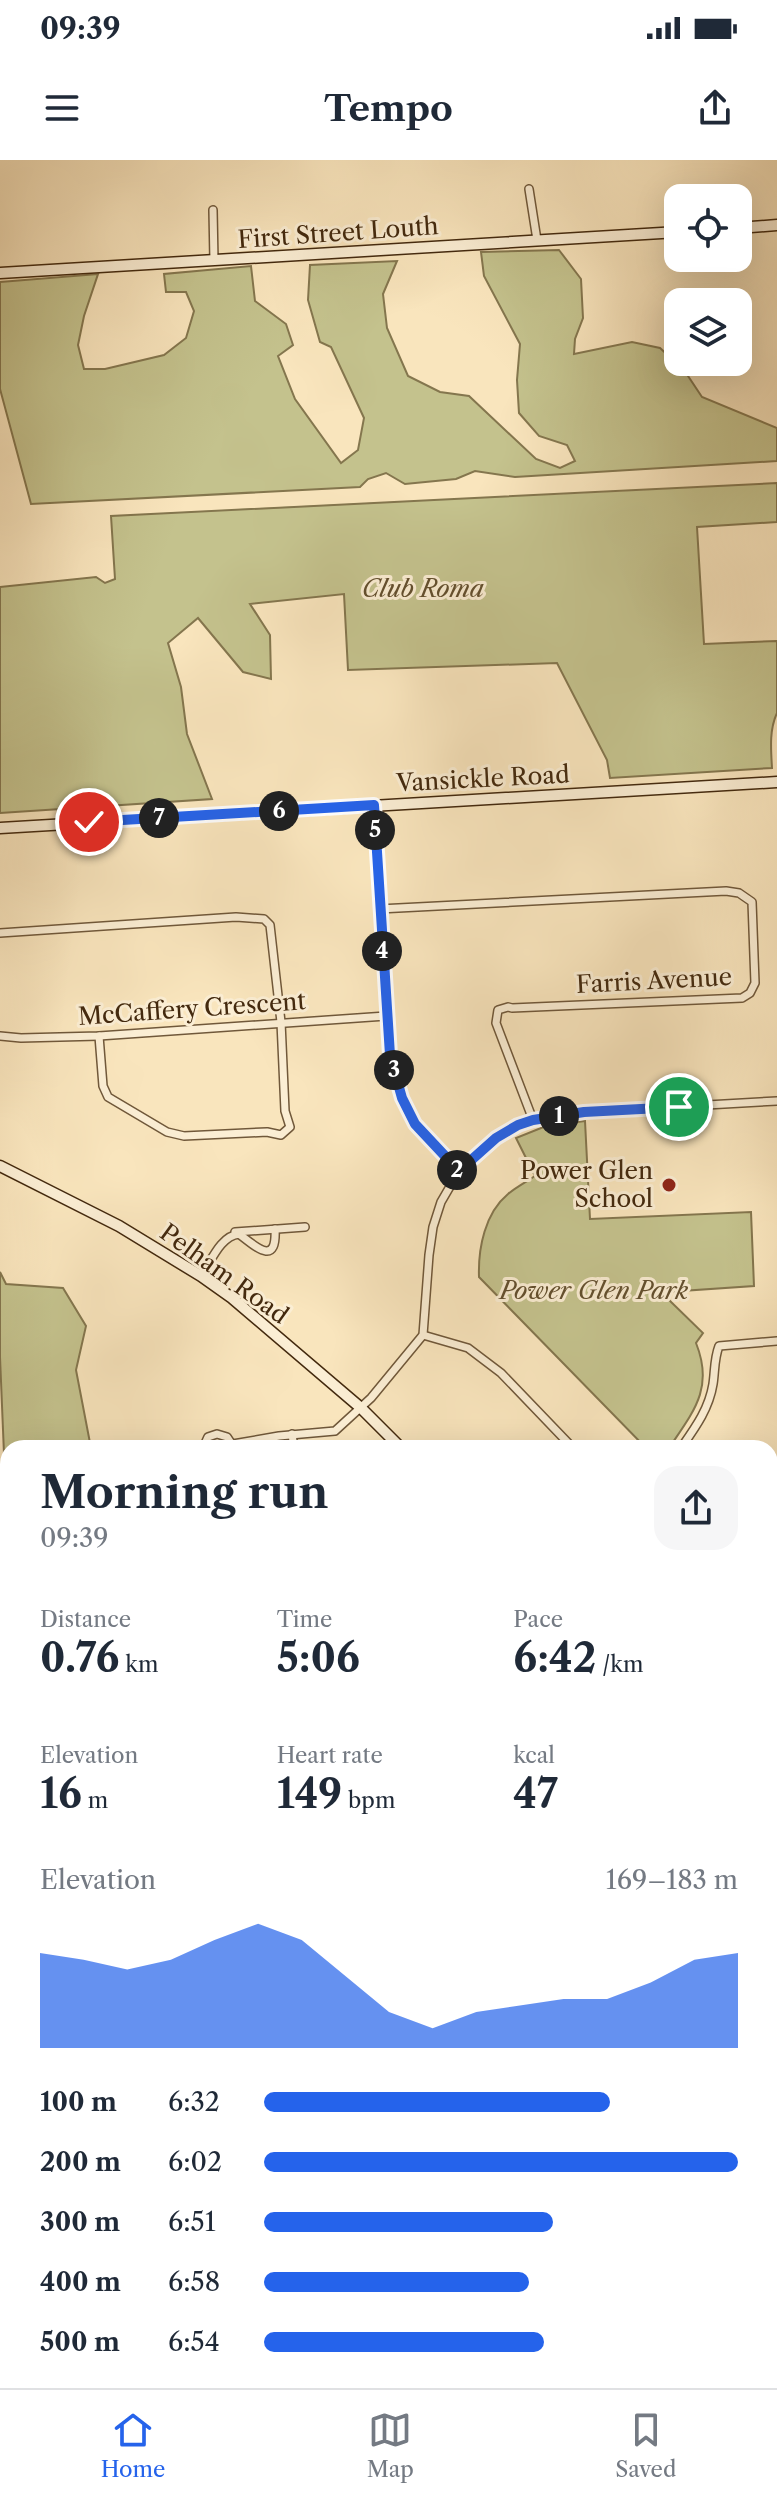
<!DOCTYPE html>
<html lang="en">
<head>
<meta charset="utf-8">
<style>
  :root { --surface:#fff; --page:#f6f6f7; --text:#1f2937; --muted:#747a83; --line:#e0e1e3; --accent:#2563eb }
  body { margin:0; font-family:"Libre Caslon Text",serif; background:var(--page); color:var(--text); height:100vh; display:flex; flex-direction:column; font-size:30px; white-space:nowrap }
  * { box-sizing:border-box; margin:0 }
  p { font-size:26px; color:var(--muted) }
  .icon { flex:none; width:44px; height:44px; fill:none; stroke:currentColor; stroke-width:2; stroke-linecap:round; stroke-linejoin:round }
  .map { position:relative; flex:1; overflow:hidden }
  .panel { position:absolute; left:0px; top:1280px; width:778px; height:948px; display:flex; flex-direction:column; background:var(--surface); border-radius:24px 24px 0 0; box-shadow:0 8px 32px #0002 }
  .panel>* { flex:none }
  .fabs { position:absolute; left:664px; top:24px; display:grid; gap:16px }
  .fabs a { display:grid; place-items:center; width:88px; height:88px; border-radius:16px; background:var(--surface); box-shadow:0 8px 32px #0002; font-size:40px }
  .pin { position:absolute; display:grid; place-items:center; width:68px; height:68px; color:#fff; margin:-34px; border:4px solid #fff; border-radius:50%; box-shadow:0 2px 8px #0007 }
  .km { position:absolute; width:40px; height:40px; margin:-20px; border-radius:50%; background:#222; color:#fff; font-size:22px; line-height:40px; text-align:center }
  .round { display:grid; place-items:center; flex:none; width:84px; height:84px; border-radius:24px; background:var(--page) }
  .head { display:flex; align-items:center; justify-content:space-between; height:136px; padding:0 40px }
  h1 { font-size:44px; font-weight:700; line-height:60px }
  .figures { display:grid; grid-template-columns:repeat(3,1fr); gap:12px; height:136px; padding:8px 40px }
  .figures div { display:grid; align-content:center }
  .figures b { font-size:40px; font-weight:700 }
  .figures small { font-size:22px; font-weight:400 }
  .figures p { font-size:22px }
  .chart { height:224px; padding:16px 40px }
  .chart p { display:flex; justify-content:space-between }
  .chart svg { width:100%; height:144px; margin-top:8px; fill:var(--accent); opacity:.7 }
  ul { padding:0 40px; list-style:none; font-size:26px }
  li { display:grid; grid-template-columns:128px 96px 1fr; align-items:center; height:60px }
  li i { height:20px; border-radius:10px; background:var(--accent) }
  .status { display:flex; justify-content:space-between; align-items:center; height:56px; padding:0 40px; background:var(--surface); direction:ltr }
  .status svg { height:22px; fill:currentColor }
  header { display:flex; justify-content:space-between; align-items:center; height:104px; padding:0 40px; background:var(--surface); font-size:36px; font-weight:700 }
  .menu { display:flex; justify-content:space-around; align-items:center; height:112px; border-top:2px solid var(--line); background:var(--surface); font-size:22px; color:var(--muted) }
  .menu a { display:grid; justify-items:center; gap:4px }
  .menu .current { color:var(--accent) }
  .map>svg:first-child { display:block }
  .green { fill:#c4c28d; stroke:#84764e; stroke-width:2 }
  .water { fill:#9ebfb2; stroke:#7a8370; stroke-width:2 }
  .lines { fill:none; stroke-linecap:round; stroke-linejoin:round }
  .street-casing { stroke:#70583a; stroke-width:10 }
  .secondary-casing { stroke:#43290e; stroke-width:13 }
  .street { stroke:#fbeed4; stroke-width:7 }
  .secondary { stroke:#fbeed4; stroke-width:10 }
  .route-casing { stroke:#fff; stroke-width:16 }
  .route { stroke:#2563eb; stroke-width:10 }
  .poi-dot { fill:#8f2418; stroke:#fbeed4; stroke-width:3 }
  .labels { text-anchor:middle; stroke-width:6; stroke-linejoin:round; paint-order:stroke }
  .street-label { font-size:24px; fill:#43290e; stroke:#fbeed4 }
  .park-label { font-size:24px; font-style:italic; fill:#634f2e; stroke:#fbeed4 }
  .poi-label { font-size:24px; fill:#43290e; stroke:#fbeed4; text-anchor:end }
</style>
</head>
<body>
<div class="status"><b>09:39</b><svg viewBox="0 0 49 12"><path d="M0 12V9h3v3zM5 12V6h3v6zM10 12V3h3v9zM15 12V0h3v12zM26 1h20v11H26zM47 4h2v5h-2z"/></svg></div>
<header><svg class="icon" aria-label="menu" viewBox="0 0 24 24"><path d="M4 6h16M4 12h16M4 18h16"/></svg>Tempo<svg class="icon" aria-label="share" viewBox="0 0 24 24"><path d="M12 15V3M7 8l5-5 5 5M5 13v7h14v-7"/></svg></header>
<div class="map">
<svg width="777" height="2228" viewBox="0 0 777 2228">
  <rect width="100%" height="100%" fill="#f9e5bd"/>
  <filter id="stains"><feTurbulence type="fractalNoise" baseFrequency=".0025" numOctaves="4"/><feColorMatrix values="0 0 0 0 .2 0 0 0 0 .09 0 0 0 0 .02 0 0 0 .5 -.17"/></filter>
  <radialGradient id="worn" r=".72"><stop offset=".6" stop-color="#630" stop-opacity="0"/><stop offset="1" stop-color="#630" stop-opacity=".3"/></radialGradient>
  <g class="green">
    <path d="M 559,90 L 581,119 L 583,158 L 575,179 L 574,194 L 632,182 L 660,188 L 684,210 L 702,237 L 777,268 L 777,301 L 515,317 L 475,311 L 456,319 L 405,324 L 386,313 L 368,319 L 360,327 L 31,344 L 0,229 L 0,122 L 98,114 L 84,156 L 78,185 L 84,209 L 105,209 L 164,195 L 186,178 L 194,151 L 186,132 L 166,132 L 164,114 L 251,106 L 255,141 L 286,164 L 293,185 L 278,196 L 295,239 L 341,303 L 358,290 L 364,258 L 331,187 L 320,182 L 308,140 L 310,105 L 397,101 L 383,134 L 387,168 L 408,216 L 440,232 L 469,236 L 536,299 L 560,308 L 575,301 L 567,285 L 539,276 L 519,253 L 517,220 L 520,184 L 484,116 L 481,92 Z"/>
    <path d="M 777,323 L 777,362 L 697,367 L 704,484 L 777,481 L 777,553 C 769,570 771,590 772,608 L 610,618 L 607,600 L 557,503 L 348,510 L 344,434 L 250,444 L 270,475 L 271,519 L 243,512 L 198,458 L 168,483 L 181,527 L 187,574 L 212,639 L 0,653 L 0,427 L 96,417 L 105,423 L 115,419 L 111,356 C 333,343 555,336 777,323 Z"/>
    <path d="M 585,961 L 590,1059 L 751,1052 L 754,1126 L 667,1132 L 668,1139 L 703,1173 L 696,1183 C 714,1228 694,1251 669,1288 L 646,1288 L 479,1117 C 478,1088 485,1053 508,1034 C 516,1027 526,1022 535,1016 L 516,978 L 546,966 Z"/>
    <path d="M 0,1112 L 6,1124 L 63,1128 L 86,1166 L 76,1210 L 91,1288 L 8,1288 L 8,1298 L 4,1294 L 0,1197 Z"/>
    <path d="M 777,1967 L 777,2130 L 770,2126 L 770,1974 Z"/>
    <path d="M 0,1983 L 8,1992 L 8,2107 L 0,2107 Z"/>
    <path d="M 384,2220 L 623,2220 L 633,2226 L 633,2228 L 393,2228 Z"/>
  </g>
  <g class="water">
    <path d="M 0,1554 L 8,1572 L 8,1842 L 0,1830 Z"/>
    <path d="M 770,2190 L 777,2195 L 777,2228 L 729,2228 L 714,2220 L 770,2220 Z"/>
  </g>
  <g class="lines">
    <g class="street-casing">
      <g id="street">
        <path d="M 529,29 L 537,80"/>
        <path d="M 213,50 L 214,101"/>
        <path d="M 374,645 L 390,895 L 402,938 L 415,964 L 459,1011"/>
        <path d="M 379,749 L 726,731 L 739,733 L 752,742 L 755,823 L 750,833 L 742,838 L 512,848 L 508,847 L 498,850 L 496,863 L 533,960"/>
        <path d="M 0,773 L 236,757 L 264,759 L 270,765 L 281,862 L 285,951 L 290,967 L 281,975 L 267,972 L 184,976 L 167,972 L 108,937 L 103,926 L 99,876"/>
        <path d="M 0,876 L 21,878 L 99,876 L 386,856"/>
        <path d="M 235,1072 L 305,1067"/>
        <path d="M 201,1116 C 211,1102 220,1076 239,1074 C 256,1087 277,1107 275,1069"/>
        <path d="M 423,1175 L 468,1188 L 501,1213 L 573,1288"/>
        <path d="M 292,1274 L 294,1288"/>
        <path d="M 233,1284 L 279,1276 L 335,1271 L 371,1238 L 423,1175 L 429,1095 L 433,1067 L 441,1042 L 459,1011 L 496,978 L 518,965 L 533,960 L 584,952 L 777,941"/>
        <path d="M 203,1288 L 208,1277 L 217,1274 L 227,1277 L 233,1286"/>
        <path d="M 681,1288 C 695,1268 709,1249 713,1224 C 715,1211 714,1199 719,1186 L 777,1181"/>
        <path d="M 770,1349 L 777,1338"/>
        <path d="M 770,1615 L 777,1579"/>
        <path d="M 0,2173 L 8,2175"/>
        <path d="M 287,2220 L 293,2228"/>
      </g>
    </g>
    <g class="secondary-casing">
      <g id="secondary">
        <path d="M 738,68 L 777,65"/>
        <path d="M 0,113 L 678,72"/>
        <path d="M 0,668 L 777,622"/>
        <path d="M 0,1006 L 119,1066 L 201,1116 L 232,1138 L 361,1248 L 401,1288"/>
        <path d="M 770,1629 L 777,1630"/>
        <path d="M 770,1643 L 777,1665"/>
      </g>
    </g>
    <use href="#street" class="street"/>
    <use href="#secondary" class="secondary"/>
  </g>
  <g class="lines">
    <g class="route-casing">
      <path id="route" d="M 89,662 L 374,645 L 390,895 L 402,938 L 415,964 L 459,1011 L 496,978 L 518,965 L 533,960 L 584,952 L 679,947"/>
    </g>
    <use href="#route" class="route"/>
  </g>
  <circle class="poi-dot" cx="669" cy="1025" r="8"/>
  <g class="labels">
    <g class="street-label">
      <text transform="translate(338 73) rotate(-4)" y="8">First Street Louth</text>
      <text transform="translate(483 619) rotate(-3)" y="8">Vansickle Road</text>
      <text transform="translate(654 821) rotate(-3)" y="8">Farris Avenue</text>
      <text transform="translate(192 849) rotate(-4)" y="8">McCaffery Crescent</text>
      <text transform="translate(224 1114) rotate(36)" y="8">Pelham Road</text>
    </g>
    <g class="park-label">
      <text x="423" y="437">Club Roma</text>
      <text x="594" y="1139">Power Glen Park</text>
    </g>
    <g class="poi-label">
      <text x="653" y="1019">Power Glen<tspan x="653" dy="28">School</tspan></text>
    </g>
  </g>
  <rect width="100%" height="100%" filter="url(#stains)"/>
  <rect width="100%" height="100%" fill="url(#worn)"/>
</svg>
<div class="fabs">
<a><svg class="icon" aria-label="locate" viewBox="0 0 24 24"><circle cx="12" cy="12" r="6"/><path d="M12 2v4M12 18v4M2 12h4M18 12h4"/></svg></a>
<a><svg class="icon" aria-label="layers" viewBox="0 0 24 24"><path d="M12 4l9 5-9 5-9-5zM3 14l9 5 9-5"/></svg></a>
</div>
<div class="pin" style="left:679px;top:947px;background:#1e9e55"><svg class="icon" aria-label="arrive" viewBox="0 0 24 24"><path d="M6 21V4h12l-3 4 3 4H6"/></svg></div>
<div class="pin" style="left:89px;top:662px;background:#d93025"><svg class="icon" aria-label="check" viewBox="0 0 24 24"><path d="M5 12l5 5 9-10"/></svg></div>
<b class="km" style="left:559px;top:956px">1</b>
<b class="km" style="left:457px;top:1010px">2</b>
<b class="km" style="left:394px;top:910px">3</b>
<b class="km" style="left:382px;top:791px">4</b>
<b class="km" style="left:375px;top:670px">5</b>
<b class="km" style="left:279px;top:651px">6</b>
<b class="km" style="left:159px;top:658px">7</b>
<section class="panel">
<div class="head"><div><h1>Morning run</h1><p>09:39</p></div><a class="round"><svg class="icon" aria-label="share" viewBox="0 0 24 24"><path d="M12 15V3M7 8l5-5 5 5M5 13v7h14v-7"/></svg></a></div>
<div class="figures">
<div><p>Distance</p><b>0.76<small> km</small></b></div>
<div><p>Time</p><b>5:06</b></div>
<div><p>Pace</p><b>6:42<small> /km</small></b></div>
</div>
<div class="figures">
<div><p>Elevation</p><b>16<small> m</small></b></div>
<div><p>Heart rate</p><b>149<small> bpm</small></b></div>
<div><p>kcal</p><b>47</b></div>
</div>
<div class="chart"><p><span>Elevation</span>169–183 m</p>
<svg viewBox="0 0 160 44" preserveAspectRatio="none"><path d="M0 44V15L10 17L20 20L30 17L40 11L50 6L60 11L70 22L80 33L90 38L100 33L110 31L120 29L130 29L140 24L150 17L160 15V44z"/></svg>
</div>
<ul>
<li><b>100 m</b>6:32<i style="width:73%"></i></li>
<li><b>200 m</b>6:02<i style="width:100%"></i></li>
<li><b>300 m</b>6:51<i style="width:61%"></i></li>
<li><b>400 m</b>6:58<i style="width:56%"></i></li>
<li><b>500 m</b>6:54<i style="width:59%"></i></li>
</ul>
</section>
</div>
<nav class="menu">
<a class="current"><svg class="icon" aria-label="home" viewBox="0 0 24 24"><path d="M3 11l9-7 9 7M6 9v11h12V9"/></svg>Home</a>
<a><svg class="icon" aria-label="map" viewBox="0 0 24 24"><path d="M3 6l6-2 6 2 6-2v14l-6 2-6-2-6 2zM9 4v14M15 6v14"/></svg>Map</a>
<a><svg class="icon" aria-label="saved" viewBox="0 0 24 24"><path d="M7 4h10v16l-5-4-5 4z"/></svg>Saved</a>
</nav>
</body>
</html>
